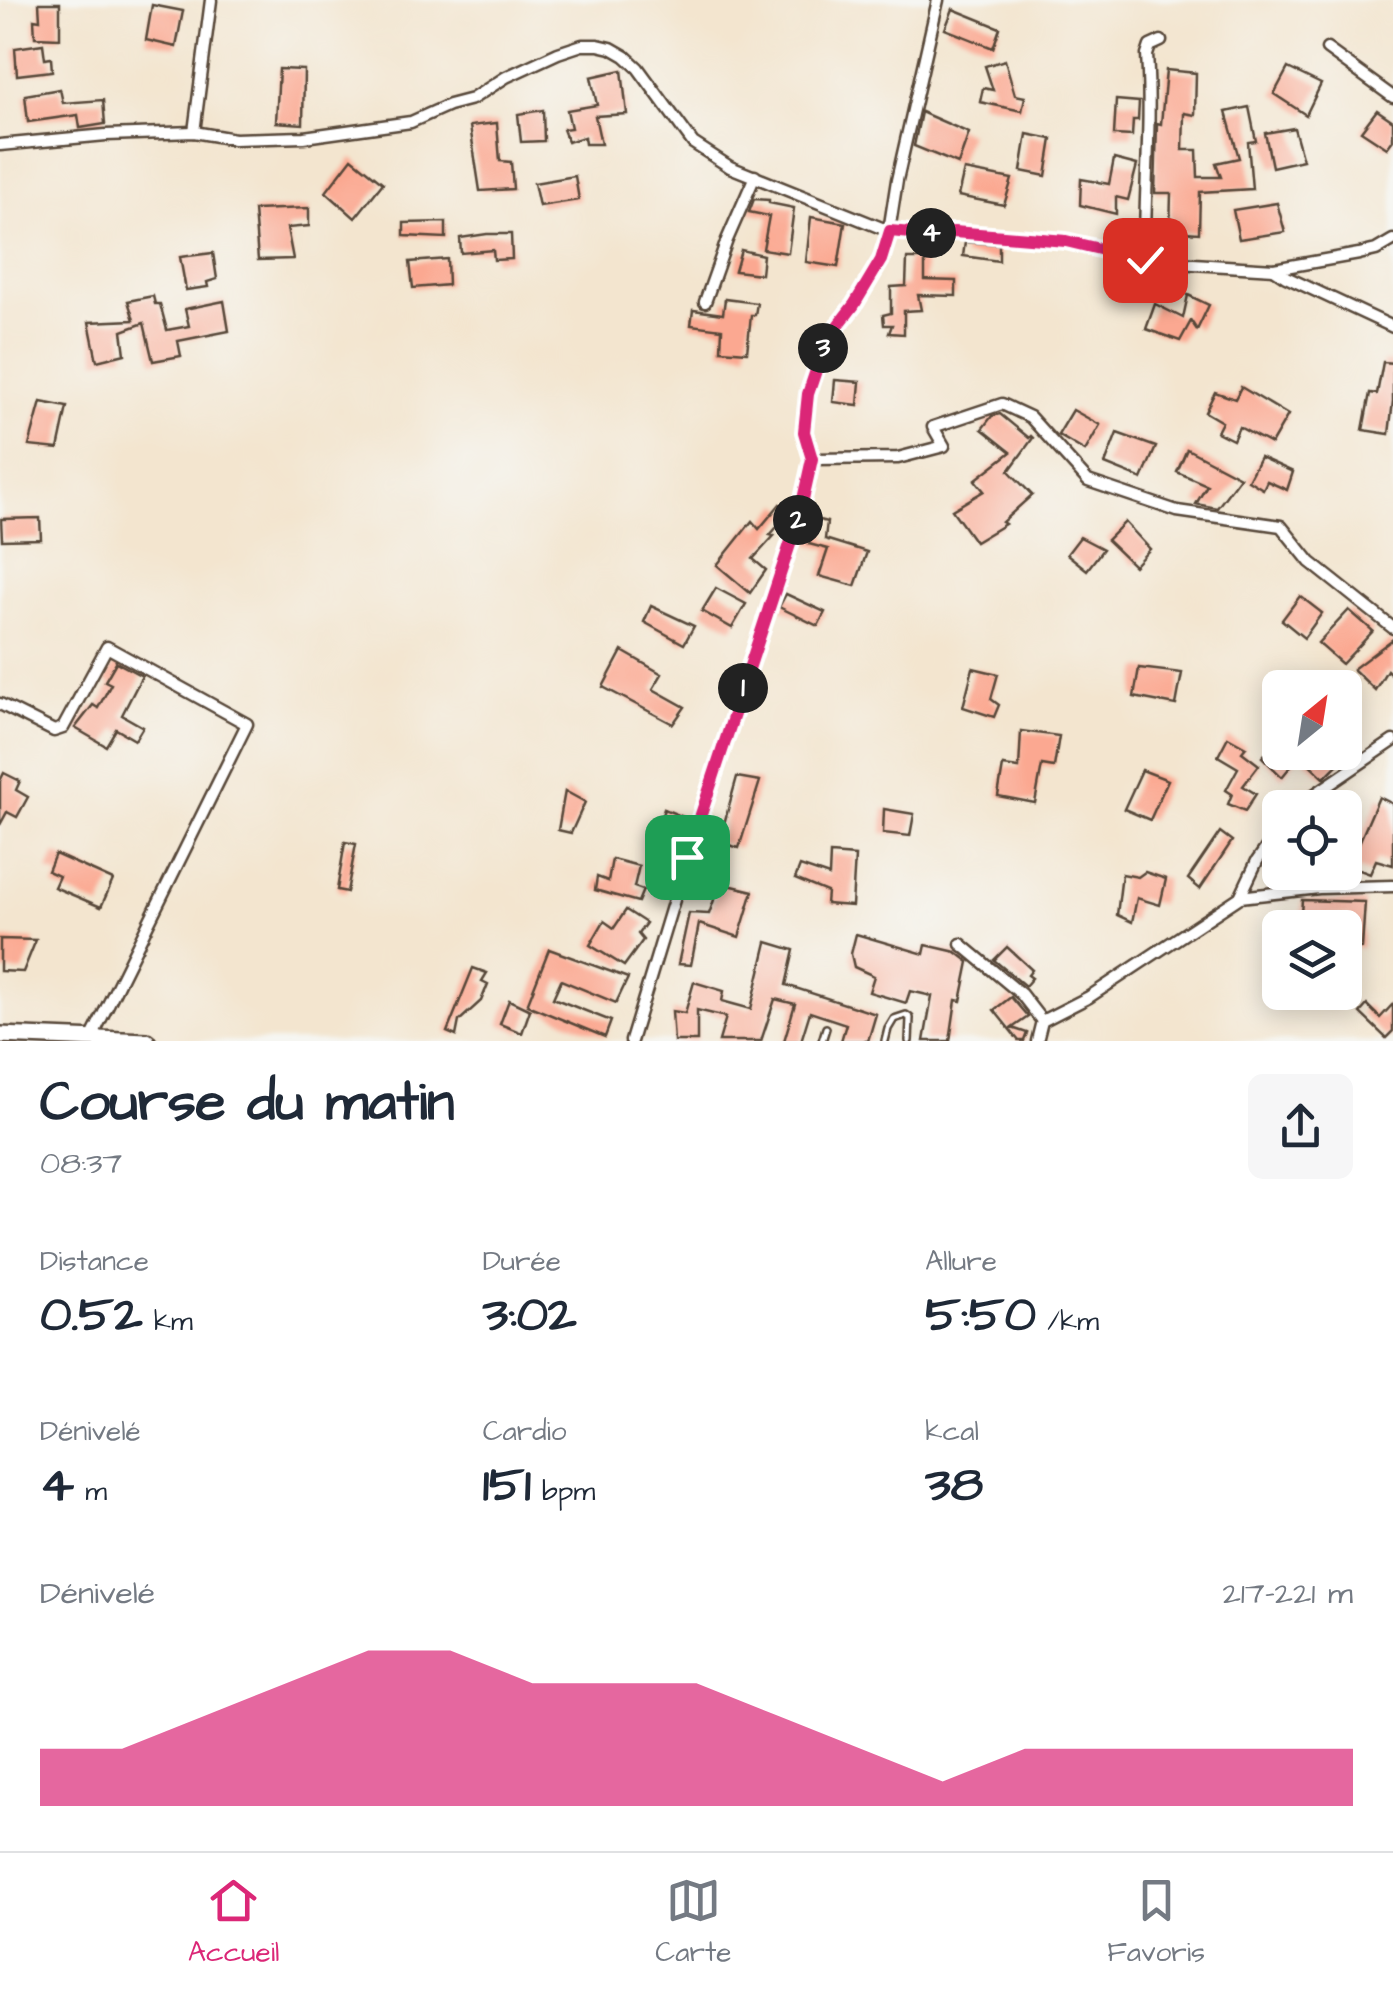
<!DOCTYPE html>
<html lang="fr">
<head>
<meta charset="utf-8">
<style>
  :root { --surface:#fff; --page:#f6f6f7; --text:#1f2937; --muted:#747a83; --line:#e0e1e3; --accent:#db2777 }
  body { margin:0; font-family:"Architects Daughter",sans-serif; background:var(--page); color:var(--text); height:100vh; display:flex; flex-direction:column; font-size:38px; white-space:nowrap }
  * { box-sizing:border-box; margin:0 }
  p { font-size:32px; color:var(--muted) }
  .icon { flex:none; width:55px; height:55px; fill:none; stroke:currentColor; stroke-width:2; stroke-linecap:round; stroke-linejoin:round }
  .map { position:relative; height:1041px; overflow:hidden }
  .drawer { display:flex; flex-direction:column; background:var(--surface); flex:1 }
  .drawer>* { flex:none }
  .needle { width:65px; rotate:30deg }
  .fabs { position:absolute; left:1262px; top:670px; display:grid; gap:20px }
  .fabs a { display:grid; place-items:center; width:100px; height:100px; border-radius:15px; background:var(--surface); box-shadow:0 5px 25px #0003; font-size:50px }
  .pin { position:absolute; display:grid; place-items:center; width:85px; height:85px; color:#fff; margin:-42px; border-radius:20px; box-shadow:0 5px 15px #0006 }
  .km { position:absolute; width:50px; height:50px; margin:-25px; border-radius:50%; background:#222; color:#fff; font-size:28px; line-height:50px; text-align:center }
  .round { display:grid; place-items:center; flex:none; width:105px; height:105px; border-radius:15px; background:var(--page) }
  .head { display:flex; align-items:center; justify-content:space-between; height:170px; padding:0 40px }
  h1 { font-size:55px; font-weight:800; line-height:75px }
  .figures { display:grid; grid-template-columns:repeat(3,1fr); gap:15px; height:170px; padding:10px 40px }
  .figures div { display:grid; align-content:center }
  .figures b { font-size:50px; font-weight:800 }
  .figures small { font-size:28px; font-weight:400 }
  .figures p { font-size:28px }
  .chart { height:280px; padding:20px 40px }
  .chart p { display:flex; justify-content:space-between }
  .chart svg { width:100%; height:180px; margin-top:10px; fill:var(--accent); opacity:.7 }
  .menu { display:flex; justify-content:space-around; align-items:center; height:140px; border-top:2px solid var(--line); background:var(--surface); font-size:28px; color:var(--muted) }
  .menu a { display:grid; justify-items:center; gap:5px }
  .menu .selected { color:var(--accent) }
  .map>svg:first-child { display:block }
  .building { fill:#fba891 }
  .lines { fill:none; stroke-linecap:round; stroke-linejoin:round }
  .service-casing { stroke:#574639; stroke-width:10 }
  .minor-casing { stroke:#574639; stroke-width:15 }
  .secondary-casing { stroke:#574639; stroke-width:20 }
  .service { stroke:#fff; stroke-width:5 }
  .minor { stroke:#fff; stroke-width:10 }
  .secondary { stroke:#fff; stroke-width:15 }
  .route-casing { stroke:#fff; stroke-width:20 }
  .route { stroke:#db2777; stroke-width:12 }
</style>
</head>
<body>
<div class="map">
<svg width="1393" height="1041" viewBox="0 0 1393 1041">
  <rect width="100%" height="100%" fill="#f6f6f2"/>
  <filter id="ink" filterUnits="userSpaceOnUse"><feTurbulence type="fractalNoise" baseFrequency=".01" numOctaves="2"/><feDisplacementMap in="SourceGraphic" scale="20" xChannelSelector="R" yChannelSelector="G"/><feConvolveMatrix kernelMatrix="1 2 1 2 8 2 1 2 1" color-interpolation-filters="sRGB"/></filter>
  <filter id="wash" filterUnits="userSpaceOnUse"><feTurbulence type="fractalNoise" baseFrequency=".0048" numOctaves="4" result="noise"/><feDisplacementMap in="SourceGraphic" scale="40" xChannelSelector="R" yChannelSelector="G"/><feGaussianBlur stdDeviation="2.25" result="paint"/><feColorMatrix in="noise" values="0 0 0 0 0 0 0 0 0 0 0 0 0 0 0 0 0 1.4 0 .05"/><feComposite in="paint" operator="in"/></filter>
  <g filter="url(#wash)">
    <rect width="100%" height="100%" fill="#f3e5cf"/>
    <g id="blocks">
      <g class="building">
        <path d="M 39,3 L 60,3 L 60,38 L 35,37 L 34,19 L 40,20 Z"/>
        <path d="M 152,5 L 183,11 L 176,47 L 146,40 Z"/>
        <path d="M 953,9 L 1000,28 L 993,48 L 945,29 Z"/>
        <path d="M 43,44 L 45,59 L 51,58 L 52,71 L 17,75 L 15,48 Z"/>
        <path d="M 1005,60 L 1015,95 L 1025,97 L 1022,111 L 980,102 L 983,88 L 993,90 L 985,66 Z"/>
        <path d="M 1288,68 L 1321,84 L 1306,115 L 1274,94 Z"/>
        <path d="M 279,69 L 304,70 L 303,124 L 276,122 Z"/>
        <path d="M 622,70 L 627,114 L 595,116 L 601,144 L 585,144 L 584,137 L 568,142 L 563,129 L 571,128 L 567,110 L 597,105 L 591,77 Z"/>
        <path d="M 1166,70 L 1196,73 L 1195,115 L 1184,113 L 1183,150 L 1197,150 L 1198,177 L 1221,177 L 1216,163 L 1239,158 L 1226,112 L 1249,107 L 1256,141 L 1248,142 L 1252,189 L 1200,192 L 1199,233 L 1170,231 L 1171,193 L 1155,193 L 1157,123 L 1161,124 Z"/>
        <path d="M 60,89 L 63,103 L 103,100 L 105,124 L 80,128 L 78,115 L 28,122 L 25,95 Z"/>
        <path d="M 1116,100 L 1139,102 L 1138,120 L 1133,120 L 1132,136 L 1114,135 Z"/>
        <path d="M 543,110 L 544,141 L 521,142 L 518,114 Z"/>
        <path d="M 1377,110 L 1393,121 L 1393,140 L 1387,148 L 1361,131 Z"/>
        <path d="M 921,112 L 969,133 L 958,164 L 914,146 Z"/>
        <path d="M 497,123 L 500,161 L 511,162 L 513,189 L 480,191 L 470,126 Z"/>
        <path d="M 1294,128 L 1303,160 L 1272,167 L 1265,133 Z"/>
        <path d="M 1027,134 L 1052,139 L 1046,176 L 1021,171 Z"/>
        <path d="M 352,158 L 383,183 L 355,218 L 326,192 Z"/>
        <path d="M 1114,159 L 1137,165 L 1128,200 L 1116,197 L 1116,214 L 1080,205 L 1081,179 L 1109,184 Z"/>
        <path d="M 964,170 L 1012,179 L 1004,205 L 958,196 Z"/>
        <path d="M 575,176 L 579,200 L 539,206 L 534,183 Z"/>
        <path d="M 754,199 L 769,200 L 769,203 L 794,208 L 788,253 L 763,249 L 769,216 L 749,212 Z"/>
        <path d="M 1277,203 L 1285,232 L 1239,239 L 1233,210 Z"/>
        <path d="M 309,208 L 309,226 L 287,228 L 293,259 L 258,260 L 254,210 Z"/>
        <path d="M 811,217 L 845,223 L 838,267 L 806,262 Z"/>
        <path d="M 446,222 L 446,238 L 404,236 L 404,223 Z"/>
        <path d="M 487,234 L 511,234 L 512,259 L 494,260 L 493,250 L 461,253 L 460,238 Z"/>
        <path d="M 965,242 L 999,244 L 999,261 L 963,256 Z"/>
        <path d="M 741,250 L 763,255 L 761,274 L 735,271 Z"/>
        <path d="M 213,253 L 217,279 L 207,282 L 208,287 L 186,290 L 180,257 Z"/>
        <path d="M 447,259 L 448,285 L 413,288 L 410,262 Z"/>
        <path d="M 907,259 L 925,259 L 925,280 L 956,281 L 956,296 L 918,295 L 921,310 L 904,311 L 904,334 L 889,333 L 892,325 L 884,325 L 883,315 L 891,313 L 891,287 L 906,286 Z"/>
        <path d="M 1188,295 L 1209,305 L 1197,330 L 1191,321 L 1180,341 L 1146,329 L 1155,304 L 1183,318 Z"/>
        <path d="M 153,296 L 155,304 L 160,304 L 167,330 L 189,326 L 185,309 L 224,301 L 229,331 L 178,341 L 181,356 L 153,361 L 144,323 L 122,331 L 125,354 L 97,361 L 89,322 L 134,320 L 128,301 Z"/>
        <path d="M 725,299 L 757,303 L 755,315 L 751,315 L 747,352 L 721,350 L 722,329 L 691,325 L 693,310 L 723,314 Z"/>
        <path d="M 1383,362 L 1393,363 L 1393,401 L 1389,434 L 1363,430 L 1370,393 L 1377,394 Z"/>
        <path d="M 835,380 L 860,382 L 858,405 L 833,402 Z"/>
        <path d="M 1241,387 L 1288,415 L 1271,444 L 1239,427 L 1233,440 L 1217,432 L 1222,422 L 1205,412 L 1215,392 L 1235,399 Z"/>
        <path d="M 41,402 L 67,407 L 58,449 L 29,446 Z"/>
        <path d="M 1073,410 L 1100,425 L 1085,451 L 1058,435 Z"/>
        <path d="M 1000,414 L 1029,438 L 1031,436 L 1033,438 L 1009,471 L 1032,495 L 1002,522 L 1005,524 L 975,542 L 952,510 L 984,491 L 975,480 L 1011,452 L 982,429 L 992,416 Z"/>
        <path d="M 1117,433 L 1156,447 L 1142,479 L 1105,464 Z"/>
        <path d="M 1187,449 L 1240,477 L 1217,508 L 1196,504 L 1207,485 L 1177,472 Z"/>
        <path d="M 1260,457 L 1293,472 L 1287,490 L 1267,481 L 1263,489 L 1248,480 Z"/>
        <path d="M 780,504 L 790,512 L 770,535 L 774,536 L 753,559 L 766,570 L 750,593 L 717,565 L 752,521 L 759,529 Z"/>
        <path d="M 40,518 L 41,539 L 2,540 L 1,519 Z"/>
        <path d="M 815,519 L 827,522 L 825,539 L 867,552 L 855,586 L 819,576 L 828,549 L 809,544 Z"/>
        <path d="M 1125,522 L 1150,549 L 1134,566 L 1107,540 Z"/>
        <path d="M 1080,537 L 1103,549 L 1087,570 L 1067,554 Z"/>
        <path d="M 716,588 L 746,604 L 732,628 L 702,611 Z"/>
        <path d="M 786,594 L 825,612 L 818,626 L 779,607 Z"/>
        <path d="M 1300,596 L 1322,613 L 1304,638 L 1282,620 Z"/>
        <path d="M 651,606 L 694,626 L 684,644 L 644,622 Z"/>
        <path d="M 1349,610 L 1373,631 L 1342,664 L 1318,643 Z"/>
        <path d="M 1393,639 L 1393,676 L 1387,670 L 1375,690 L 1353,669 Z"/>
        <path d="M 622,651 L 662,674 L 653,689 L 685,707 L 673,724 L 603,687 Z"/>
        <path d="M 116,662 L 142,676 L 122,715 L 143,727 L 135,740 L 116,729 L 106,746 L 75,728 L 93,705 L 98,708 L 111,684 L 105,681 Z"/>
        <path d="M 973,668 L 998,674 L 991,699 L 999,705 L 994,717 L 963,707 Z"/>
        <path d="M 1139,668 L 1182,673 L 1176,705 L 1134,697 Z"/>
        <path d="M 1021,731 L 1059,736 L 1054,767 L 1042,765 L 1035,803 L 998,796 L 1003,766 L 1019,768 Z"/>
        <path d="M 1228,737 L 1246,747 L 1242,752 L 1259,765 L 1243,786 L 1256,794 L 1245,811 L 1228,804 L 1232,794 L 1226,790 L 1238,768 L 1218,756 Z"/>
        <path d="M 1280,739 L 1280,752 L 1327,752 L 1339,763 L 1324,778 L 1300,755 L 1282,777 L 1262,757 Z"/>
        <path d="M 1142,770 L 1168,780 L 1150,820 L 1124,809 Z"/>
        <path d="M 4,773 L 20,781 L 16,790 L 28,797 L 17,817 L 7,812 L 0,825 L 0,781 Z"/>
        <path d="M 737,777 L 760,781 L 739,848 L 719,842 Z"/>
        <path d="M 565,791 L 585,802 L 571,833 L 558,830 Z"/>
        <path d="M 1379,797 L 1393,804 L 1393,865 L 1376,860 L 1370,874 L 1349,866 Z"/>
        <path d="M 664,809 L 688,819 L 675,857 L 651,848 Z"/>
        <path d="M 884,809 L 914,814 L 910,836 L 883,833 Z"/>
        <path d="M 1220,832 L 1232,841 L 1200,889 L 1188,879 Z"/>
        <path d="M 345,842 L 356,844 L 347,892 L 337,890 Z"/>
        <path d="M 55,854 L 113,880 L 101,907 L 54,887 L 59,876 L 48,871 Z"/>
        <path d="M 830,854 L 855,856 L 852,906 L 826,904 L 827,892 L 795,879 L 800,866 L 829,876 Z"/>
        <path d="M 612,859 L 639,866 L 634,887 L 643,890 L 638,902 L 595,890 L 597,877 L 608,881 Z"/>
        <path d="M 1145,872 L 1166,879 L 1160,905 L 1137,898 L 1132,922 L 1117,915 L 1122,874 L 1138,877 Z"/>
        <path d="M 720,883 L 753,891 L 739,937 L 699,924 L 691,965 L 678,964 L 689,913 L 709,914 Z"/>
        <path d="M 1302,900 L 1365,902 L 1362,948 L 1346,946 L 1350,916 L 1330,915 L 1329,928 L 1300,928 Z"/>
        <path d="M 626,910 L 646,923 L 638,934 L 643,940 L 624,966 L 590,945 L 604,921 L 614,928 Z"/>
        <path d="M 856,934 L 924,954 L 926,945 L 956,952 L 969,962 L 961,1001 L 956,1000 L 950,1041 L 924,1041 L 932,996 L 910,991 L 906,1003 L 869,992 L 874,976 L 854,967 L 851,954 Z"/>
        <path d="M 0,939 L 36,940 L 23,972 L 0,971 Z"/>
        <path d="M 767,942 L 794,950 L 786,985 L 876,1014 L 868,1041 L 841,1041 L 846,1024 L 810,1012 L 801,1041 L 784,1041 L 795,1004 L 775,999 L 761,1041 L 719,1041 L 726,1017 L 697,1010 L 697,1041 L 674,1041 L 672,1011 L 685,1013 L 694,982 L 724,991 L 722,1001 L 751,1009 Z"/>
        <path d="M 1007,947 L 1032,970 L 1028,975 L 1032,978 L 1025,986 L 994,960 Z"/>
        <path d="M 549,949 L 628,978 L 616,1003 L 561,980 L 553,998 L 611,1021 L 605,1037 L 527,1005 Z"/>
        <path d="M 473,968 L 487,973 L 482,981 L 488,984 L 481,1001 L 459,1021 L 456,1036 L 447,1032 Z"/>
        <path d="M 1011,997 L 1028,1017 L 1012,1028 L 1027,1033 L 1024,1041 L 1019,1041 L 994,1010 Z"/>
        <path d="M 509,1000 L 530,1010 L 522,1033 L 500,1024 Z"/>
        <path d="M 1393,1004 L 1393,1031 L 1386,1038 L 1360,1013 L 1367,1005 L 1380,1018 Z"/>
      </g>
    </g>
  </g>
  <g filter="url(#ink)">
    <use href="#blocks" fill-opacity="0" stroke="#574639" stroke-width="2.5"/>
    <g class="lines">
      <g class="service-casing">
        <g id="service">
          <path d="M 822,1041 L 826,1028"/>
          <path d="M 885,1041 L 888,1029 L 894,1019 L 906,1015 L 910,1018 L 909,1041"/>
        </g>
      </g>
      <g class="minor-casing">
        <g id="minor">
          <path d="M 1327,49 L 1393,97"/>
          <path d="M 194,132 L 211,0"/>
          <path d="M 0,145 L 106,135 L 194,132 L 234,139 L 304,137 L 411,122 L 449,105 L 472,99 L 506,77 L 558,53 L 582,45 L 598,45 L 611,48 L 625,56 L 638,68 L 693,143 L 730,167 L 889,231 L 897,180 L 938,0"/>
          <path d="M 1145,261 C 1144,192 1152,124 1147,55 L 1150,46 L 1161,41"/>
          <path d="M 1274,269 L 1286,277 L 1393,327"/>
          <path d="M 705,302 L 727,240 L 755,176"/>
          <path d="M 813,459 L 898,458 L 944,446 L 933,427 L 1002,404 L 1030,417 L 1088,481 L 1177,511 L 1281,526 L 1310,562 L 1393,628"/>
          <path d="M 0,704 L 54,731 L 63,728 L 107,647 L 247,724 L 92,1037"/>
          <path d="M 1298,808 L 1308,799 L 1393,741"/>
          <path d="M 1240,897 L 1257,861 L 1280,828"/>
          <path d="M 961,944 L 1021,994 L 1042,1021"/>
          <path d="M 631,1041 L 687,857 L 799,517 L 813,459 L 804,433 L 807,394 L 826,341 L 854,305 L 881,260 L 889,231 L 922,234 L 954,232 L 1066,241 L 1145,261 L 1274,269 L 1359,254 L 1376,250 L 1393,240"/>
          <path d="M 1037,1041 L 1042,1021 L 1089,997 L 1240,897 L 1319,888 L 1393,886"/>
        </g>
      </g>
      <g class="secondary-casing">
        <path id="secondary" d="M 0,1035 L 147,1041"/>
      </g>
      <use href="#service" class="service"/>
      <use href="#minor" class="minor"/>
      <use href="#secondary" class="secondary"/>
    </g>
  </g>
  <g class="lines" filter="url(#ink)">
    <g class="route-casing">
      <path id="route" d="M 687,857 L 799,517 L 812,459 L 804,432 L 808,394 L 826,341 L 854,305 L 881,260 L 890,231 L 922,234 L 954,232 L 1066,241 L 1145,260"/>
    </g>
    <use href="#route" class="route"/>
  </g>
</svg>
<div class="fabs">
<a><svg class="needle" viewBox="-14 -14 28 28"><path d="M0-13l5 13h-10z" fill="#e53935"/><path d="M0 13l5-13h-10z" fill="#747a83"/></svg></a>
<a><svg class="icon" aria-label="locate" viewBox="0 0 24 24"><circle cx="12" cy="12" r="6"/><path d="M12 2v4M12 18v4M2 12h4M18 12h4"/></svg></a>
<a><svg class="icon" aria-label="layers" viewBox="0 0 24 24"><path d="M12 4l9 5-9 5-9-5zM3 14l9 5 9-5"/></svg></a>
</div>
<div class="pin" style="left:687px;top:857px;background:#1e9e55"><svg class="icon" aria-label="arrive" viewBox="0 0 24 24"><path d="M6 21V4h12l-3 4 3 4H6"/></svg></div>
<div class="pin" style="left:1145px;top:260px;background:#d93025"><svg class="icon" aria-label="check" viewBox="0 0 24 24"><path d="M5 12l5 5 9-10"/></svg></div>
<b class="km" style="left:743px;top:688px">1</b>
<b class="km" style="left:798px;top:520px">2</b>
<b class="km" style="left:823px;top:348px">3</b>
<b class="km" style="left:931px;top:233px">4</b>
</div>
<section class="drawer">
<div class="head"><div><h1>Course du matin</h1><p>08:37</p></div><a class="round"><svg class="icon" aria-label="share" viewBox="0 0 24 24"><path d="M12 15V3M7 8l5-5 5 5M5 13v7h14v-7"/></svg></a></div>
<div class="figures">
<div><p>Distance</p><b>0.52<small> km</small></b></div>
<div><p>Durée</p><b>3:02</b></div>
<div><p>Allure</p><b>5:50<small> /km</small></b></div>
</div>
<div class="figures">
<div><p>Dénivelé</p><b>4<small> m</small></b></div>
<div><p>Cardio</p><b>151<small> bpm</small></b></div>
<div><p>kcal</p><b>38</b></div>
</div>
<div class="chart"><p><span>Dénivelé</span>217–221 m</p>
<svg viewBox="0 0 160 44" preserveAspectRatio="none"><path d="M0 44V30L10 30L20 22L30 14L40 6L50 6L60 14L70 14L80 14L90 22L100 30L110 38L120 30L130 30L140 30L150 30L160 30V44z"/></svg>
</div>
</section>
<nav class="menu">
<a class="selected"><svg class="icon" aria-label="home" viewBox="0 0 24 24"><path d="M3 11l9-7 9 7M6 9v11h12V9"/></svg>Accueil</a>
<a><svg class="icon" aria-label="map" viewBox="0 0 24 24"><path d="M3 6l6-2 6 2 6-2v14l-6 2-6-2-6 2zM9 4v14M15 6v14"/></svg>Carte</a>
<a><svg class="icon" aria-label="saved" viewBox="0 0 24 24"><path d="M7 4h10v16l-5-4-5 4z"/></svg>Favoris</a>
</nav>
</body>
</html>
